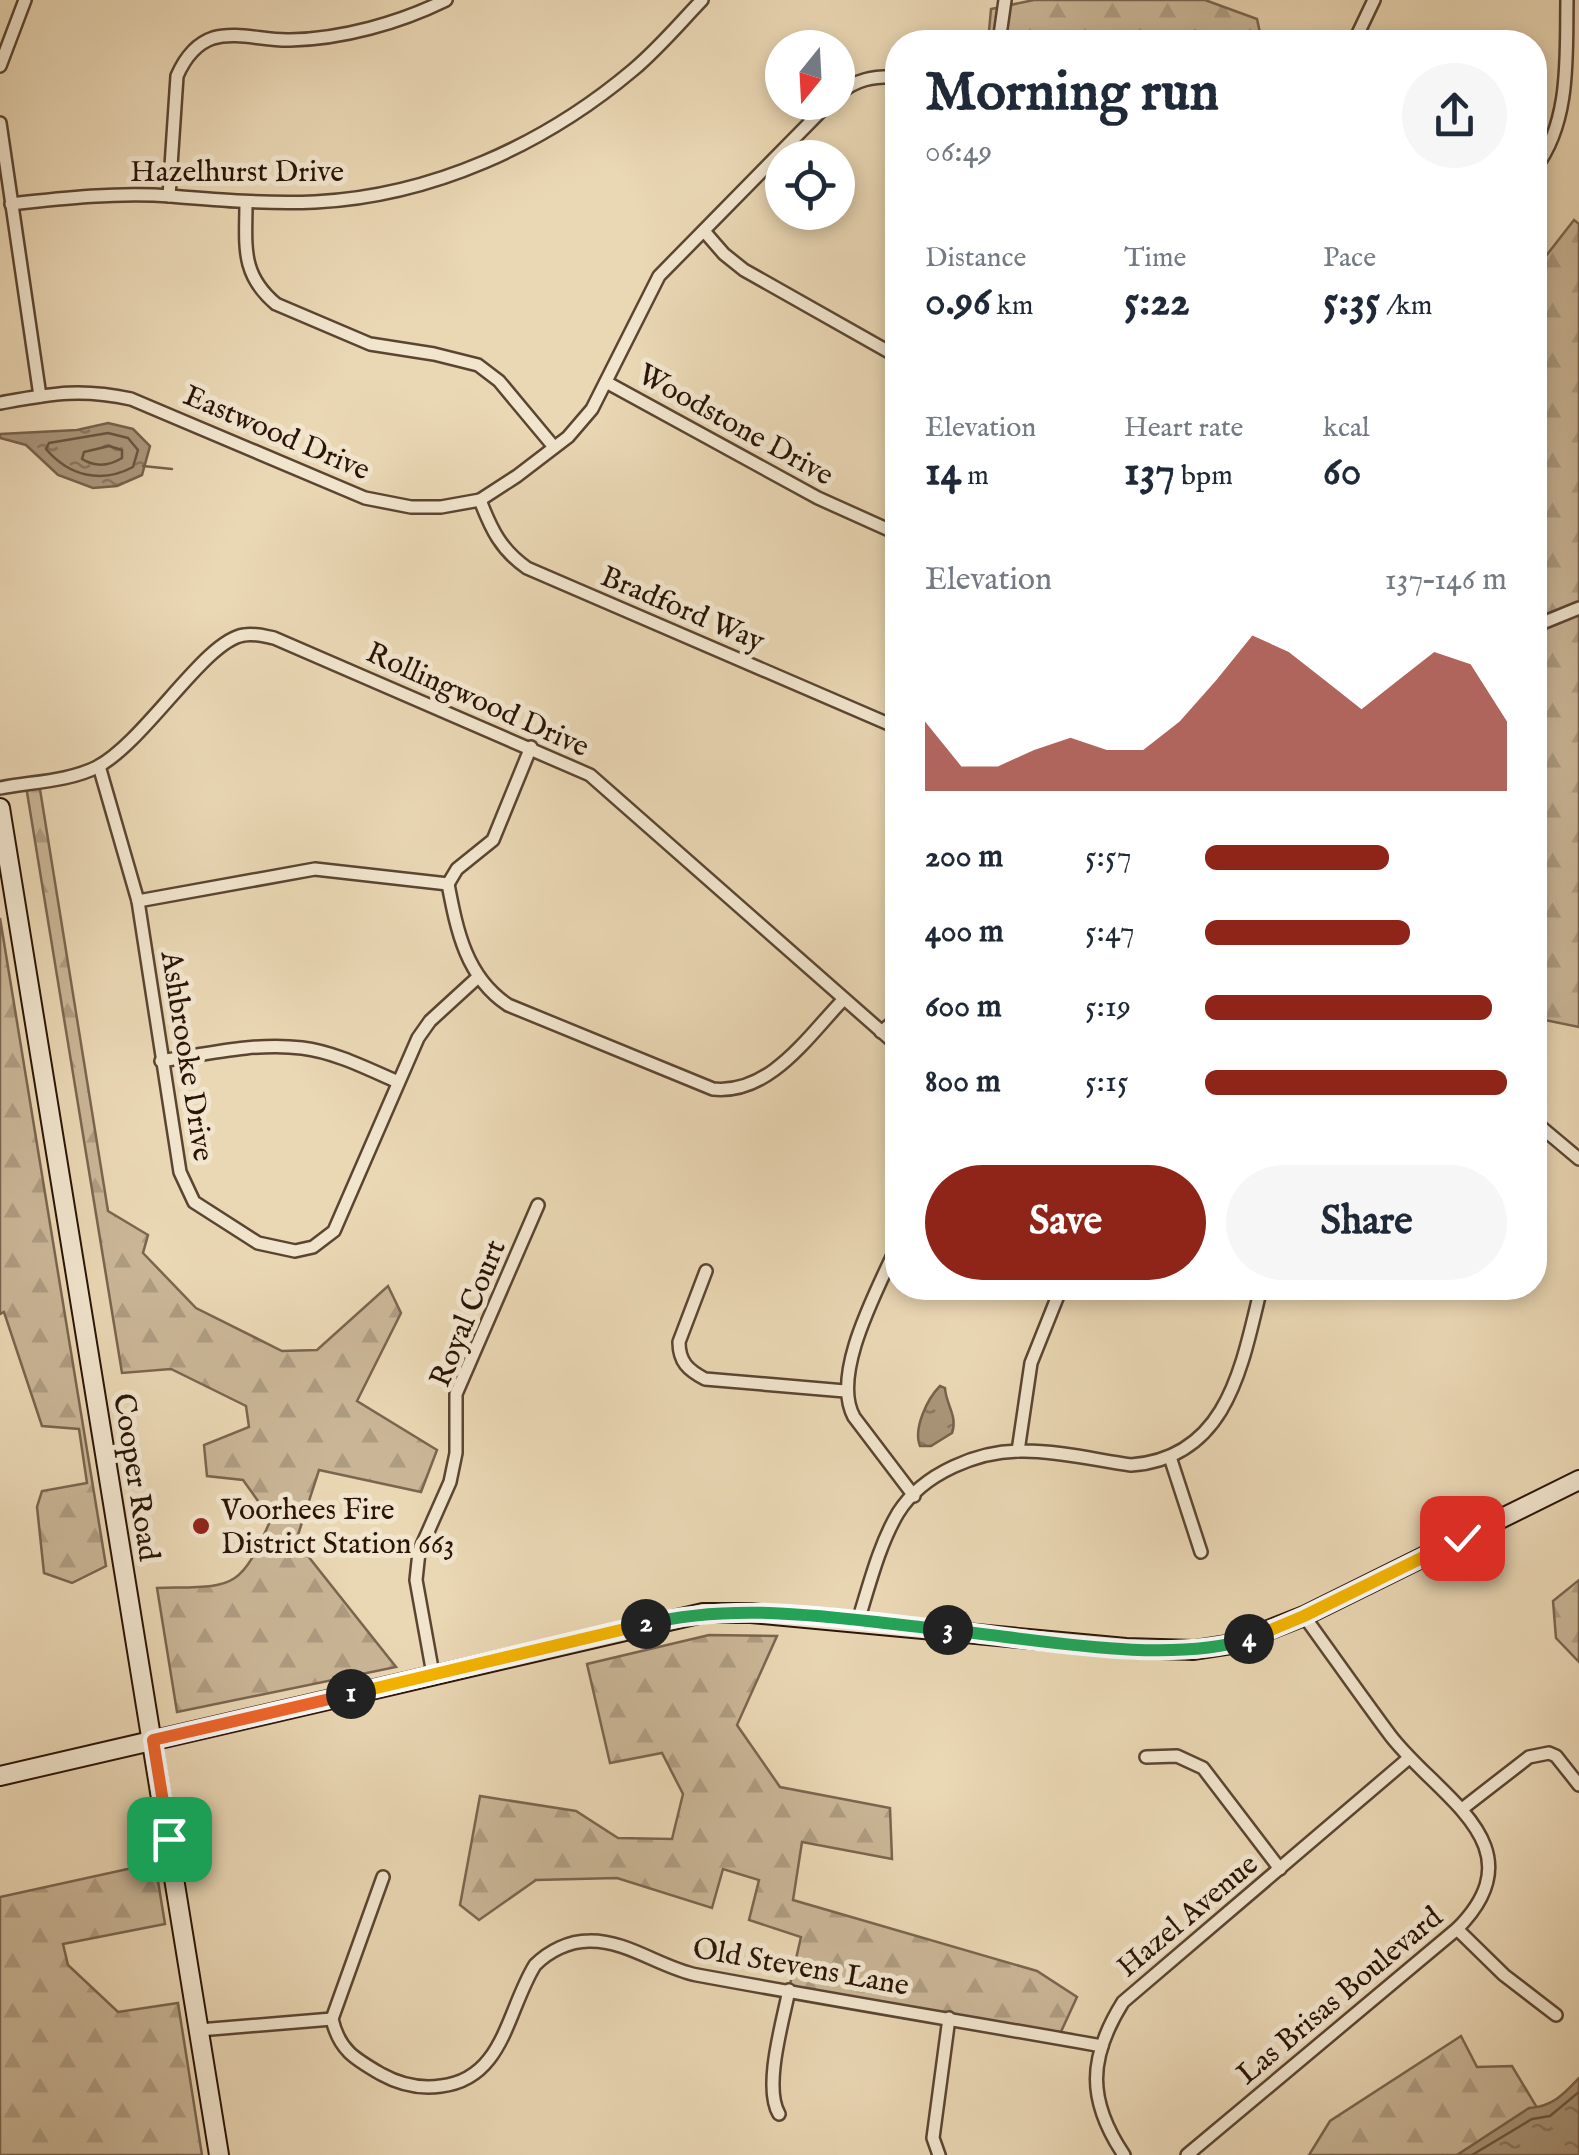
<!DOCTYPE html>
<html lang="en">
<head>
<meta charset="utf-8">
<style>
  :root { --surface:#fff; --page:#f6f6f7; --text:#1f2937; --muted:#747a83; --accent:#8f2418 }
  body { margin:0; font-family:"IM FELL English",serif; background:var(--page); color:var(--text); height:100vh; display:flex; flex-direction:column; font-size:38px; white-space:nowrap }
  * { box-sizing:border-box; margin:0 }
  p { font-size:32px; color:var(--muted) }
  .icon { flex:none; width:55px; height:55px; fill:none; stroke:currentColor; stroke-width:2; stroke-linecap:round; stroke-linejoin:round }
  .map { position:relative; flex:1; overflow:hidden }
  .panel { position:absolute; left:885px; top:30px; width:662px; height:1270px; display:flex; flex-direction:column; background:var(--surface); border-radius:40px; box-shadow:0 5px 15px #0003 }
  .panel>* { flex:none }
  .needle { width:65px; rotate:198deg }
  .buttons { position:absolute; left:765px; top:30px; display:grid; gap:20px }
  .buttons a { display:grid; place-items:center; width:90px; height:90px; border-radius:50%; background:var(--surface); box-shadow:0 5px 15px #0003; font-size:50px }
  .pin { position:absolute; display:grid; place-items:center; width:85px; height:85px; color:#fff; margin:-42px; border-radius:20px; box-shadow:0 5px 15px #0006 }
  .km { position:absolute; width:50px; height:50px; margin:-25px; border-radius:50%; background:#222; color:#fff; font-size:28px; line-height:50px; text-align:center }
  .round { display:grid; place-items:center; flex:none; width:105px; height:105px; border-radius:52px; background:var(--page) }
  .overview { display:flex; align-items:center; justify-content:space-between; height:170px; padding:0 40px }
  h1 { font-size:55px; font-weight:700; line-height:75px }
  .metrics { display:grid; grid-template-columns:repeat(3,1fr); gap:15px; height:170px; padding:10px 40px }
  .metrics div { display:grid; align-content:center }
  .metrics b { font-size:42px; font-weight:700 }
  .metrics small { font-size:28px; font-weight:400 }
  .metrics p { font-size:28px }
  .chart { height:280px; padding:20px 40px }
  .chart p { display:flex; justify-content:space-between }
  .chart svg { width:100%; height:180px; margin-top:10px; fill:var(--accent); opacity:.7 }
  .action { display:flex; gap:20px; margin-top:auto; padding:20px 40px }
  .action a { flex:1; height:115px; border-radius:60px; background:var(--accent); color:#fff; font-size:40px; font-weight:700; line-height:115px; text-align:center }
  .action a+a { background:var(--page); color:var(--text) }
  ul { padding:0 40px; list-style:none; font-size:32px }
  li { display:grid; grid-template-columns:160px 120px 1fr; align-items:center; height:75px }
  li i { height:25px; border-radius:12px; background:var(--accent) }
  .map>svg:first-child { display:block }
  .forest { fill:url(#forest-firs); stroke:#7a654f; stroke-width:2.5 }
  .water { fill:url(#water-ripples); stroke:#77614b; stroke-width:2.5 }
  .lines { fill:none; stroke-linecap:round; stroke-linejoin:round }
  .shore { stroke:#6a5440; stroke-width:2.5 }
  .stream { stroke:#77614b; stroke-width:2.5 }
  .street-casing { stroke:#5b4532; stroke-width:16 }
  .secondary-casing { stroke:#2b1407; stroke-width:22 }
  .street { stroke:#f1e5ce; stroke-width:11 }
  .secondary { stroke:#f1e5ce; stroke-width:18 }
  .split-1-casing { stroke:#fff; stroke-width:20 }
  .split-2-casing { stroke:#fff; stroke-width:20 }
  .split-3-casing { stroke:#fff; stroke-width:20 }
  .split-4-casing { stroke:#fff; stroke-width:20 }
  .split-5-casing { stroke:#fff; stroke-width:20 }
  .split-1 { stroke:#f0652b; stroke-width:12 }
  .split-2 { stroke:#f5b400; stroke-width:12 }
  .split-3 { stroke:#22a559; stroke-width:12 }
  .split-4 { stroke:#22a559; stroke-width:12 }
  .split-5 { stroke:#f5b400; stroke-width:12 }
  .poi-dot { fill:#8f2418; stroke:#f1e5ce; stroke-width:4 }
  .labels { text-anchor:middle; stroke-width:10; stroke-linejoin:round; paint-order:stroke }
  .street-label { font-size:30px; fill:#2b1407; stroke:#f1e5ce }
  .poi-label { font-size:30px; fill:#2b1407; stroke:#f1e5ce; text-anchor:start }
</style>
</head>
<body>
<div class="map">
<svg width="1579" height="2155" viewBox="0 0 1579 2155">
  <defs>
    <pattern id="forest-firs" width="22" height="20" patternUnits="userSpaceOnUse" patternTransform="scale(2.5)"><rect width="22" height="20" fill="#cab697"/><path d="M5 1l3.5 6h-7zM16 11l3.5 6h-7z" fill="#ae9c81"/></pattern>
    <pattern id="water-ripples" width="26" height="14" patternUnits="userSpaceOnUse" patternTransform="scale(2.5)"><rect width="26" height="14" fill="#a99579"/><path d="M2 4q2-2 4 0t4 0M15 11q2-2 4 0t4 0" fill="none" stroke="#8a7861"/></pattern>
  </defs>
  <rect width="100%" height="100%" fill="#ead7b4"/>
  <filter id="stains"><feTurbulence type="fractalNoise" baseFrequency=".002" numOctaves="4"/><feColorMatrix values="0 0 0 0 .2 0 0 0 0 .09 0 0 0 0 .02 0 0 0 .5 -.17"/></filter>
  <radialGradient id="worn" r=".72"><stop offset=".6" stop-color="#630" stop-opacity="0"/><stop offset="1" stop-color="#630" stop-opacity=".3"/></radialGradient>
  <g class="forest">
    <path d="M 1034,0 L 1205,0 L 1257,19 L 1262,42 L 988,42 L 991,9 Z"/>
    <path d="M 1574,220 L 1579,224 L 1579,1027 L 1535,1018 L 1535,270 Z"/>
    <path d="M 38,777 L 108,1211 L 148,1235 L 143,1253 L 196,1308 L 282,1351 L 317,1350 L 388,1286 L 401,1313 L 357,1401 L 437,1450 L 421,1492 L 319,1470 L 296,1541 L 396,1667 L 177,1712 L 157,1588 C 233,1586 239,1593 271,1519 L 243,1480 L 207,1476 L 204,1445 L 249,1427 L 246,1406 L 171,1369 L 122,1373 L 25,780 Z"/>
    <path d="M 0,918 L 106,1566 L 72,1583 L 44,1573 L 37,1507 L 42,1491 L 87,1483 L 79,1429 L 42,1426 L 4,1312 L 0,1314 Z"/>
    <path d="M 1579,1580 L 1579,1662 L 1556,1638 L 1553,1601 Z"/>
    <path d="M 709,1635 L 777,1636 L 737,1725 L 780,1787 L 890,1808 L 892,1859 L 802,1842 L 793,1900 L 1037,1971 L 1077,1997 L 1059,2036 L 789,1989 L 801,1937 L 749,1920 L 759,1880 L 723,1869 L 712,1908 L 617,1878 L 536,1880 L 479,1920 L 460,1905 L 480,1796 L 576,1811 L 618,1838 L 672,1839 L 683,1794 L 662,1753 L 610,1763 L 587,1664 Z"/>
    <path d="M 155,1863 L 165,1924 L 63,1944 L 68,1965 L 118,2012 L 178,2003 L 202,2155 L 0,2155 L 0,1897 Z"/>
    <path d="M 1461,2036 L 1477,2067 L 1512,2066 L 1539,2111 L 1459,2155 L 1309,2155 L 1330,2121 Z"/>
  </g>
  <g class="water">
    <path d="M 108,423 L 133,429 L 150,446 L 142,475 L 117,486 L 93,488 L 58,475 L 26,445 L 0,438 L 0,434 L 77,430 Z"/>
    <path d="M 940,1386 L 945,1388 C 946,1405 958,1416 952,1433 L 931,1446 L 920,1446 C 913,1429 927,1399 940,1386 Z"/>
    <path d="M 1579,2078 L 1579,2155 L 1457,2155 L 1529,2108 C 1552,2107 1564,2094 1579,2078 Z"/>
  </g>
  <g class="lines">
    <g class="shore">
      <path d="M 108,433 L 128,438 L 138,450 L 133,467 C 101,484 69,476 46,449 L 49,443 Z"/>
      <path d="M 109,446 L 122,450 L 122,458 C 109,466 95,467 82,459 L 84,452 Z"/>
      <path d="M 1472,2155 L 1532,2119 L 1550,2116 L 1579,2092"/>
    </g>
    <path class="stream" d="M 143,466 L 172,469"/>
    <g class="street-casing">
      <g id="street">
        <path d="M 999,42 L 1005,0"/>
        <path d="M 1354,42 L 1374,0"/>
        <path d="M 0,66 L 25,0"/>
        <path d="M 838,95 C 855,79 874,76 898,77"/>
        <path d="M 0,123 L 40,396"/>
        <path d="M 1535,168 C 1571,122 1566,54 1567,0"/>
        <path d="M 169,196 L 177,76 C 184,60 195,44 213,38 C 237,31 265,41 290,40 C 342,39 399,23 446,0"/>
        <path d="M 246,202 C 246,245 240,274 276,304 L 370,344 L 434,354 L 478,365 L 499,381 L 554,447"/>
        <path d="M 11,204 C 64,198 118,192 171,196 C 219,200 266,204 315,202 C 432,196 544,145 633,70 C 658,49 679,24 702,0"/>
        <path d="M 704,231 L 724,254 L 744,270 L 898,357"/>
        <path d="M 606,382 L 818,498 L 898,534"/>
        <path d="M 0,403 C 51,394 79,388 131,399 L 365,498 L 411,507 L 441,507 L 480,500 L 517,476 L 568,437 L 592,409 L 659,276 L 830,102"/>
        <path d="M 480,500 C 491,529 501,550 527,568 L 898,728"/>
        <path d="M 1535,626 L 1579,608"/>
        <path d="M 99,766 L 138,901 L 180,1172 L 194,1202 L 258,1243 L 295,1251 L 313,1247 L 334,1231 L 418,1038 L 430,1021 L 477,978"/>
        <path d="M 0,788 C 31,782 70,781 97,767 C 146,741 205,640 244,635 C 254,633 264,636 274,638 L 590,775 L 898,1046"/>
        <path d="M 448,884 C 457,931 466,977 508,1005 L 713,1089 C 770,1095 808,1036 843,1000"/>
        <path d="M 448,884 L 457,869 L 493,840 L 531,747"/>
        <path d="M 138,901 L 315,869 L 448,884"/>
        <path d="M 881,1032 L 898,1018"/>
        <path d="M 161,1061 C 207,1054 256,1042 302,1048 C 335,1052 368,1069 398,1082"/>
        <path d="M 1535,1122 L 1579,1159"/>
        <path d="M 898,1244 C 879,1287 830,1374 854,1417 L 914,1496"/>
        <path d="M 706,1271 L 679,1342 C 679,1362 688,1370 705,1379 L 845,1391"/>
        <path d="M 1018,1451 L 1031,1363 L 1061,1288"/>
        <path d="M 1170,1457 L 1201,1552"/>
        <path d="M 858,1621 C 869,1586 879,1545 898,1513 C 923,1473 979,1450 1024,1451 C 1059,1451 1096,1460 1131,1465 C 1228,1458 1242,1365 1261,1288"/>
        <path d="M 433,1674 L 416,1580 L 419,1552 L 450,1482 L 456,1453 L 456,1394 L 538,1205"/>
        <path d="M 1146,1757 L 1177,1756 L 1203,1768 L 1280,1869"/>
        <path d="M 1462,1809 L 1529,1757 L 1549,1753 L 1556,1756 L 1579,1785"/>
        <path d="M 383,1877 L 332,2019 C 339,2050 355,2059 381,2074 C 399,2084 420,2089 441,2086 C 504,2079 507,2010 535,1965 C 549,1951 569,1941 589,1941 C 627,1940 661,1968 697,1975 C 832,2000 967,2022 1102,2046"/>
        <path d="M 1457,1929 L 1504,1975 L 1556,2015"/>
        <path d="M 199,2030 L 332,2019"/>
        <path d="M 779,2114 C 763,2087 783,2021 789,1990"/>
        <path d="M 939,2155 L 933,2138 L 949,2018"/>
        <path d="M 1124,2155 C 1087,2100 1088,2058 1123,2002 L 1409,1758"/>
        <path d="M 1187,2155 L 1457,1929 C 1541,1845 1437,1797 1390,1735 C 1361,1696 1333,1656 1304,1616"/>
      </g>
    </g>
    <g class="secondary-casing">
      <g id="secondary">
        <path d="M 0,808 L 219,2155"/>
        <path d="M 0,1776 L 703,1613 L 751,1613 L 1126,1648 L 1194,1650 L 1233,1644 L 1304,1616 L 1579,1480"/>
      </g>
    </g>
    <use href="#street" class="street"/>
    <use href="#secondary" class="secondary"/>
  </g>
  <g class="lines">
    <g class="split-1-casing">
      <path id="split-1" d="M 169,1839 L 153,1740 L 351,1694"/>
    </g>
    <g class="split-2-casing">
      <path id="split-2" d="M 351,1694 L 646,1624"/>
    </g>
    <g class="split-3-casing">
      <path id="split-3" d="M 646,1624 C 744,1600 848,1620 948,1630"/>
    </g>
    <g class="split-4-casing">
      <path id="split-4" d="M 948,1630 C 1035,1639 1166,1665 1249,1639"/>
    </g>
    <g class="split-5-casing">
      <path id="split-5" d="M 1249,1639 L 1304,1616 L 1462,1538"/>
    </g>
    <use href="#split-1" class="split-1"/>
    <use href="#split-2" class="split-2"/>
    <use href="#split-3" class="split-3"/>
    <use href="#split-4" class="split-4"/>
    <use href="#split-5" class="split-5"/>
  </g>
  <circle class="poi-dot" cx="201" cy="1526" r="10"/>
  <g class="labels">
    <g class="street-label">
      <text x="237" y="181">Hazelhurst Drive</text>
      <text transform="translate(736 424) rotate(29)" y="10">Woodstone Drive</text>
      <text transform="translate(277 432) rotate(23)" y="10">Eastwood Drive</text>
      <text transform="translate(683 608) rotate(23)" y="10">Bradford Way</text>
      <text transform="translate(478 699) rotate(24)" y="10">Rollingwood Drive</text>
      <text transform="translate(188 1056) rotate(81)" y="10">Ashbrooke Drive</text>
      <text transform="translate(467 1313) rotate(-68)" y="10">Royal Court</text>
      <text transform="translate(137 1477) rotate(81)" y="10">Cooper Road</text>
      <text transform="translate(1187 1915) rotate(-40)" y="10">Hazel Avenue</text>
      <text transform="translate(801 1966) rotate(10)" y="10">Old Stevens Lane</text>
      <text transform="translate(1339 1995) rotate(-40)" y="10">Las Brisas Boulevard</text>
    </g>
    <g class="poi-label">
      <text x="221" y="1519">Voorhees Fire<tspan x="221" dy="34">District Station 663</tspan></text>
    </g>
  </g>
  <rect width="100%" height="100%" filter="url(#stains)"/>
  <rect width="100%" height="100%" fill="url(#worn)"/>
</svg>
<div class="buttons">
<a><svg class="needle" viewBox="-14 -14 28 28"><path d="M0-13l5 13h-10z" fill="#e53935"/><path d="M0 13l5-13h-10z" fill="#747a83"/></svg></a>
<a><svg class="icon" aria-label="locate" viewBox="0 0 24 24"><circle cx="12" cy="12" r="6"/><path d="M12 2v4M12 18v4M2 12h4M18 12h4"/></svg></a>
</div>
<div class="pin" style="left:169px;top:1839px;background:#1e9e55"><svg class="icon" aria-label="arrive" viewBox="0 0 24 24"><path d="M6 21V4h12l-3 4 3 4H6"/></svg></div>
<div class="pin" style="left:1462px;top:1538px;background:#d93025"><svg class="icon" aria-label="check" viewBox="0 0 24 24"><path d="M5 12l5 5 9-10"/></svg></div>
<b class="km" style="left:351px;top:1694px">1</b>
<b class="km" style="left:646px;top:1624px">2</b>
<b class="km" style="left:948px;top:1630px">3</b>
<b class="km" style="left:1249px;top:1639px">4</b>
<section class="panel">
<div class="overview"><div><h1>Morning run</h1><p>06:49</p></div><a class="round"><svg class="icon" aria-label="share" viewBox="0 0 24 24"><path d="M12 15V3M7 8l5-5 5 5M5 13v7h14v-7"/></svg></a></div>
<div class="metrics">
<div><p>Distance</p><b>0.96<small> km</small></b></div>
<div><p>Time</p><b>5:22</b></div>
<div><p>Pace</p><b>5:35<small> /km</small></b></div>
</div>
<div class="metrics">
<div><p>Elevation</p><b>14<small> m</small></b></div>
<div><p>Heart rate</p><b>137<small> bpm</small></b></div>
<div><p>kcal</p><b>60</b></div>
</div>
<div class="chart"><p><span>Elevation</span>137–146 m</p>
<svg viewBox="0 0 160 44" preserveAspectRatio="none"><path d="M0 44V27L10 38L20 38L30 34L40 31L50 34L60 34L70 27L80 17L90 6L100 10L110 17L120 24L130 17L140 10L150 13L160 27V44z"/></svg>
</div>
<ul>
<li><b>200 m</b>5:57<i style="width:61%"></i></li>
<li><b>400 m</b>5:47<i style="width:68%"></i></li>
<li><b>600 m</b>5:19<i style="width:95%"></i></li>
<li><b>800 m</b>5:15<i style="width:100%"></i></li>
</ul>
<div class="action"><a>Save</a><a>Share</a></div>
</section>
</div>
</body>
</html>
